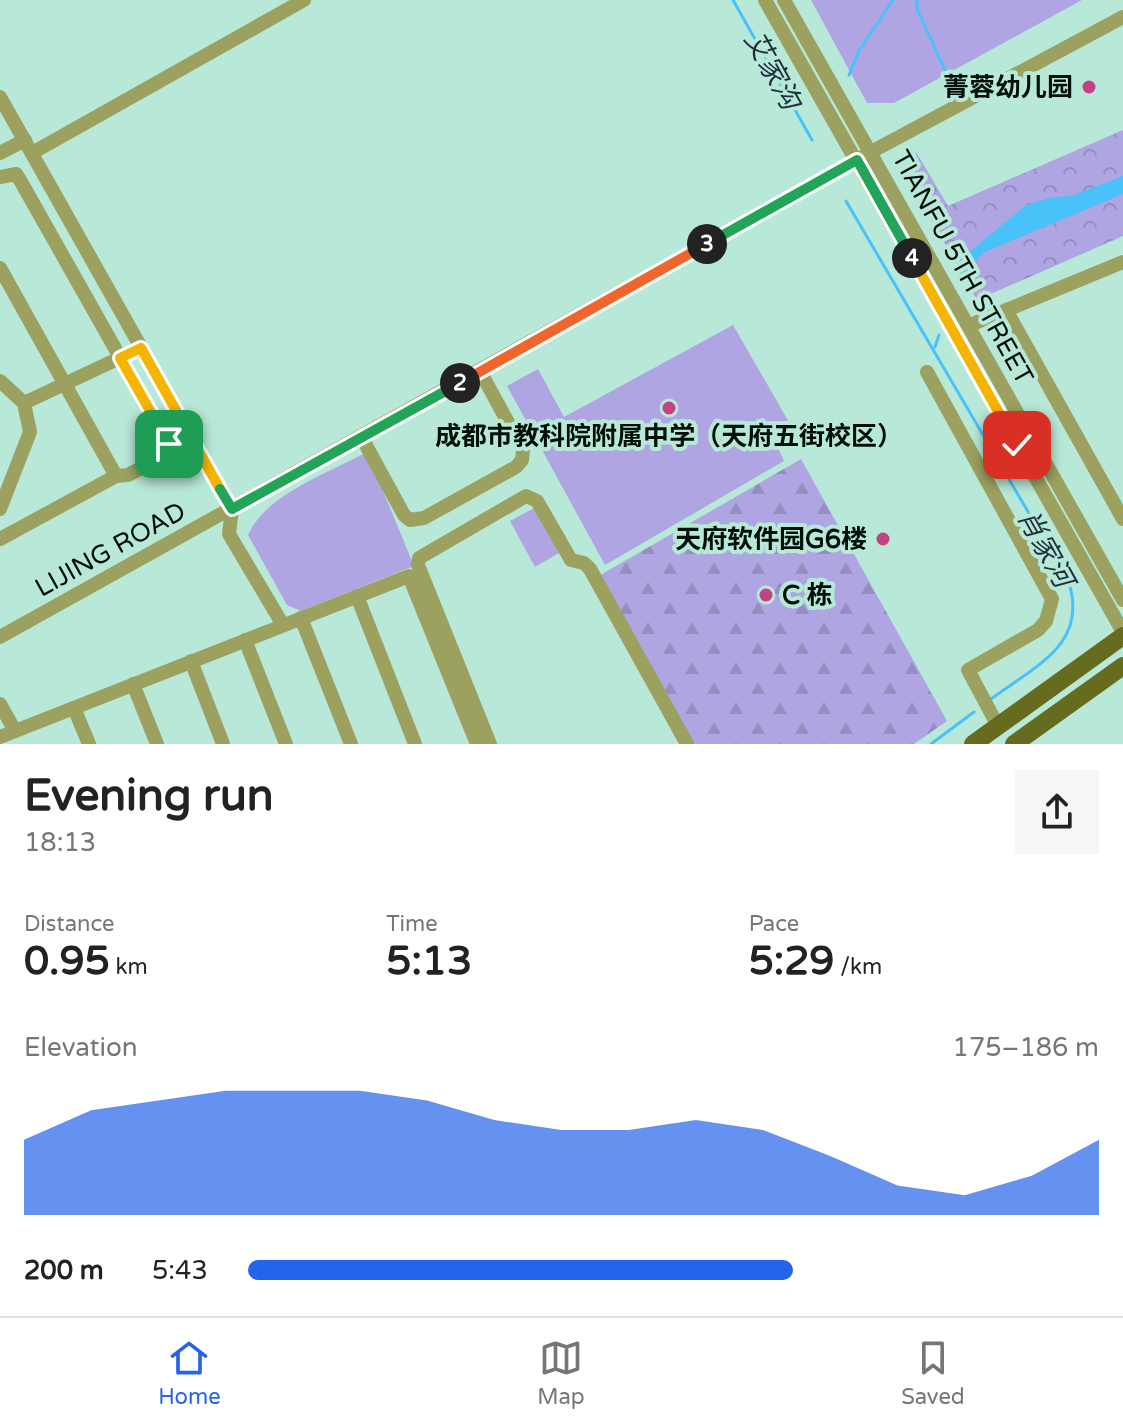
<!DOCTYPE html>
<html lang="en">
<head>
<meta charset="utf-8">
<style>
  :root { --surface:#fff; --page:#f6f6f6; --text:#222; --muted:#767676; --line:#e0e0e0; --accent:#2563eb }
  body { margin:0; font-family:"Varela Round","Noto Sans SC",sans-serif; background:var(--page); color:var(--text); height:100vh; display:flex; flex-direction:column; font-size:30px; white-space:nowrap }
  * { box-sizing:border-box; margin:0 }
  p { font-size:26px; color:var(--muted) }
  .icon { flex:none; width:44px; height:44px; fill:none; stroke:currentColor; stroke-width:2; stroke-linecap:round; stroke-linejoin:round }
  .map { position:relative; height:744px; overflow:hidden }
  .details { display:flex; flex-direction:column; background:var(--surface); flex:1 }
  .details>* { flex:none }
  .pin { position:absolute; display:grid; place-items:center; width:68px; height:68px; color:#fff; margin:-34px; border-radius:16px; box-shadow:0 4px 12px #0006 }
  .km { position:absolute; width:40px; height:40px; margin:-20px; border-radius:50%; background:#222; color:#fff; font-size:22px; line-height:40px; text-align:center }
  .round { display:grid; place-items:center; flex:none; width:84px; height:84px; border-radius:0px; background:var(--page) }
  .headline { display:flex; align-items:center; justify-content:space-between; height:136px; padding:0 24px }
  h1 { font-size:44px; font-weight:700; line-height:60px }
  .metrics { display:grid; grid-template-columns:repeat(3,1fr); gap:12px; height:136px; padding:8px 24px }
  .metrics div { display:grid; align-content:center }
  .metrics b { font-size:40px; font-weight:700 }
  .metrics small { font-size:22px; font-weight:400 }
  .metrics p { font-size:22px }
  .chart { height:224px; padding:16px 24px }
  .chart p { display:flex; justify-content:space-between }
  .chart svg { width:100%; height:144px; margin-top:8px; fill:var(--accent); opacity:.7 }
  ul { padding:0 24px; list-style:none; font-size:26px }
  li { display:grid; grid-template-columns:128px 96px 1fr; align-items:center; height:60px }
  li i { height:20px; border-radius:10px; background:var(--accent) }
  .menu { display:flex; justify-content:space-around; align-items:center; height:112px; border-top:2px solid var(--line); background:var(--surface); font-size:22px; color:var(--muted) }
  .menu a { display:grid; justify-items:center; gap:4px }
  .menu .selected { color:var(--accent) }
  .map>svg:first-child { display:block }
  .green { fill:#b0a5e3 }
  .forest { fill:url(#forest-firs) }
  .park { fill:url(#park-crowns) }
  .water { fill:#48c2f9 }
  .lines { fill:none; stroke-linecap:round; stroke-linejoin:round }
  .stream { stroke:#48c2f9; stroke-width:3 }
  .minor { stroke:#9ca160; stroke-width:14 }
  .major { stroke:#676b1e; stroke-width:18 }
  .split-1-casing { stroke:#fff; stroke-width:16 }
  .split-2-casing { stroke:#fff; stroke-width:16 }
  .split-3-casing { stroke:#fff; stroke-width:16 }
  .split-4-casing { stroke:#fff; stroke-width:16 }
  .split-5-casing { stroke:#fff; stroke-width:16 }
  .split-1 { stroke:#f5b400; stroke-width:10 }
  .split-2 { stroke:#22a559; stroke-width:10 }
  .split-3 { stroke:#f0652b; stroke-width:10 }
  .split-4 { stroke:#22a559; stroke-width:10 }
  .split-5 { stroke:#f5b400; stroke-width:10 }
  .poi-dot { fill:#c54186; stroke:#b8e8d7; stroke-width:3 }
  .labels { text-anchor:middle; stroke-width:8; stroke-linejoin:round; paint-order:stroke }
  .poi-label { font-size:26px; font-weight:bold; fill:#010f0a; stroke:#b8e8d7; text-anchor:end }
  .street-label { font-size:26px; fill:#010f0a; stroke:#b8e8d7 }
  .water-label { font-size:28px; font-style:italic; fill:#1c313b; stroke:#b8e8d7 }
</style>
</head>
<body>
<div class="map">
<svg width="1123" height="744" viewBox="0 0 1123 744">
  <defs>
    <pattern id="forest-firs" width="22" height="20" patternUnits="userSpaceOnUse" patternTransform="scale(2)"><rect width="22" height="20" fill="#b0a5e3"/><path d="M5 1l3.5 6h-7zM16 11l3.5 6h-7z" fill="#968dc1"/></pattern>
    <pattern id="park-crowns" width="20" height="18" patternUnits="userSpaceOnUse" patternTransform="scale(2)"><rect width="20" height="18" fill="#b0a5e3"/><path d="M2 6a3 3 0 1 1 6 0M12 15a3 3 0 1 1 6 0" fill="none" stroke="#968dc1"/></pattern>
  </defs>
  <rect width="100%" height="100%" fill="#b8e8d7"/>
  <g class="green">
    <path d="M 811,0 L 1082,0 L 894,103 L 867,103 Z"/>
    <path d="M 733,325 L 790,424 L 778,448 L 784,461 L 605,565 L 507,386 L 538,369 L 564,417 Z"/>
    <path d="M 367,452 L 414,566 L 301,611 L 287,605 L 248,535 C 266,494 329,473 367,452 Z"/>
    <path d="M 534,508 L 559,553 L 535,567 L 510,521 Z"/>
  </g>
  <path class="forest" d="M 801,459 L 947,721 L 914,744 L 694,744 L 597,577 Z"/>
  <path class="park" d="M 1123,130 L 1123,236 L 977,300 L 908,178 L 916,152 L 948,206 Z"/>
  <path class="water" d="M 1123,176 L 1123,194 L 985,252 L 968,268 L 965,281 L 955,264 L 1026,205 L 1049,198 L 1074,195 Z"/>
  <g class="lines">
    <g class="stream">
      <path d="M 733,0 L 812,140"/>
      <path d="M 917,0 L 917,9 L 950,81"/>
      <path d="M 849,75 L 859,51 L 893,0"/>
      <path d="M 846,201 L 1068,580 C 1090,644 1035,666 991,699"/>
      <path d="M 935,347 L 939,335"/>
      <path d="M 931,744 L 974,712"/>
    </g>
    <g class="minor">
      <path d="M 765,0 L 1123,632"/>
      <path d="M 784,0 L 1123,600"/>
      <path d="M 0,97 L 232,509 L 229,534 L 283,625"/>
      <path d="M 0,153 L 25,140"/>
      <path d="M 32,153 L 304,0"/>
      <path d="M 0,177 L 16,174 L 20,180 L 169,444 L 164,456 L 128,475 L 116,476"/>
      <path d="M 0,268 L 116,476 L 0,539"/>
      <path d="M 1006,310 L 1123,519"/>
      <path d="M 975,323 L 1123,262"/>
      <path d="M 927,372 L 1052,599 L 1046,621 L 1038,630 L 968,670 L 998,726"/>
      <path d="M 0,381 L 24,403 L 30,432 L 0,509"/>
      <path d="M 24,403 L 141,348"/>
      <path d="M 362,438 L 404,515 L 410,520 L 424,518 L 516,467 L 522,460 L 523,450 L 480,371"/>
      <path d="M 357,596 L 415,744"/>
      <path d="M 301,618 L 351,744"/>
      <path d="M 0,637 L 871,152 L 1123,17"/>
      <path d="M 245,640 L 286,744"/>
      <path d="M 191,661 L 223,744"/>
      <path d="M 133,684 L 157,744"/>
      <path d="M 0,704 L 15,731"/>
      <path d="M 74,708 L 89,744"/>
      <path d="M 0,737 L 409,576 L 477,744"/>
      <path d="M 490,744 L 418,565 L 419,558 L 526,496 L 537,501 L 571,560 L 584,563 L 590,569 L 687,744"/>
    </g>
    <g class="major">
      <path d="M 973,744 L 1123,636"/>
      <path d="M 1014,744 L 1123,666"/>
    </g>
  </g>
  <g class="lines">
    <g class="split-1-casing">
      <path id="split-1" d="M 169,444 L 120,358 L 141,348 L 220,489"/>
    </g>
    <g class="split-2-casing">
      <path id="split-2" d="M 220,489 L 232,509 L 460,383"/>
    </g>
    <g class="split-3-casing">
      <path id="split-3" d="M 460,383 L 707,244"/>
    </g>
    <g class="split-4-casing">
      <path id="split-4" d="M 707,244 L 857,160 L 912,258"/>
    </g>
    <g class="split-5-casing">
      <path id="split-5" d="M 912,258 L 1017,445"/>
    </g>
    <use href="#split-1" class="split-1"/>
    <use href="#split-2" class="split-2"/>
    <use href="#split-3" class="split-3"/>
    <use href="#split-4" class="split-4"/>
    <use href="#split-5" class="split-5"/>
  </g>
  <g class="poi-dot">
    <circle cx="1089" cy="87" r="8"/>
    <circle cx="669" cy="408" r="8"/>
    <circle cx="883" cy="539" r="8"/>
    <circle cx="766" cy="595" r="8"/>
  </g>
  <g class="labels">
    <g class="poi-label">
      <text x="1073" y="96">菁蓉幼儿园</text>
      <text x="669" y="445" text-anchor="middle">成都市教科院附属中学（天府五街校区）</text>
      <text x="867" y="548">天府软件园G6楼</text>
      <text x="782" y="604" text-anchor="start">C 栋</text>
    </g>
    <g class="street-label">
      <text transform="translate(963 267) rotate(61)" y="9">TIANFU 5TH STREET</text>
      <text transform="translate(110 549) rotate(-29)" y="9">LIJING ROAD</text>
    </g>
    <g class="water-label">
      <text transform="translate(773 70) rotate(61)" y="10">艾家沟</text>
      <text transform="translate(1046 548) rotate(61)" y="10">肖家河</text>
    </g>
  </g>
</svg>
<div class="pin" style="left:169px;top:444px;background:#1e9e55"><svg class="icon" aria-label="arrive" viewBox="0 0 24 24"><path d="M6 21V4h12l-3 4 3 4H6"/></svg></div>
<div class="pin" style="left:1017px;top:445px;background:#d93025"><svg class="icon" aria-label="check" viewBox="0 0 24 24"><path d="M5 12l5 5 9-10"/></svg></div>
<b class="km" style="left:460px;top:383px">2</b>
<b class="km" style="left:707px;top:244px">3</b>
<b class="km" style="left:912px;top:258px">4</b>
</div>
<section class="details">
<div class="headline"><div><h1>Evening run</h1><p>18:13</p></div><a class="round"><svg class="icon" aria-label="share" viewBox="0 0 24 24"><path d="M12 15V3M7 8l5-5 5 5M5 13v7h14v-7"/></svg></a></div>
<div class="metrics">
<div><p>Distance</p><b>0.95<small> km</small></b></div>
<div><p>Time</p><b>5:13</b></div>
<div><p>Pace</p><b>5:29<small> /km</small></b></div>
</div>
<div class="chart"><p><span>Elevation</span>175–186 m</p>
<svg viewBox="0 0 160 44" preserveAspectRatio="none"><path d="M0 44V21L10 12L20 9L30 6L40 6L50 6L60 9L70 15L80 18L90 18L100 15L110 18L120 26L130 35L140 38L150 32L160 21V44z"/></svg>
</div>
<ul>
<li><b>200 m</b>5:43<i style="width:64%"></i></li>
</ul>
</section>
<nav class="menu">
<a class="selected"><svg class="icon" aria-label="home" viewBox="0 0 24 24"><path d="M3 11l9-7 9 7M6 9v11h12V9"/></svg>Home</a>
<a><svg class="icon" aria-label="map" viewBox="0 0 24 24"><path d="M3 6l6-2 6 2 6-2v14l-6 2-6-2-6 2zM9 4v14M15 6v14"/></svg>Map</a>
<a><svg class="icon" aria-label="saved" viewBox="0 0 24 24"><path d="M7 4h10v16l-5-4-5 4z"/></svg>Saved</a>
</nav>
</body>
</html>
